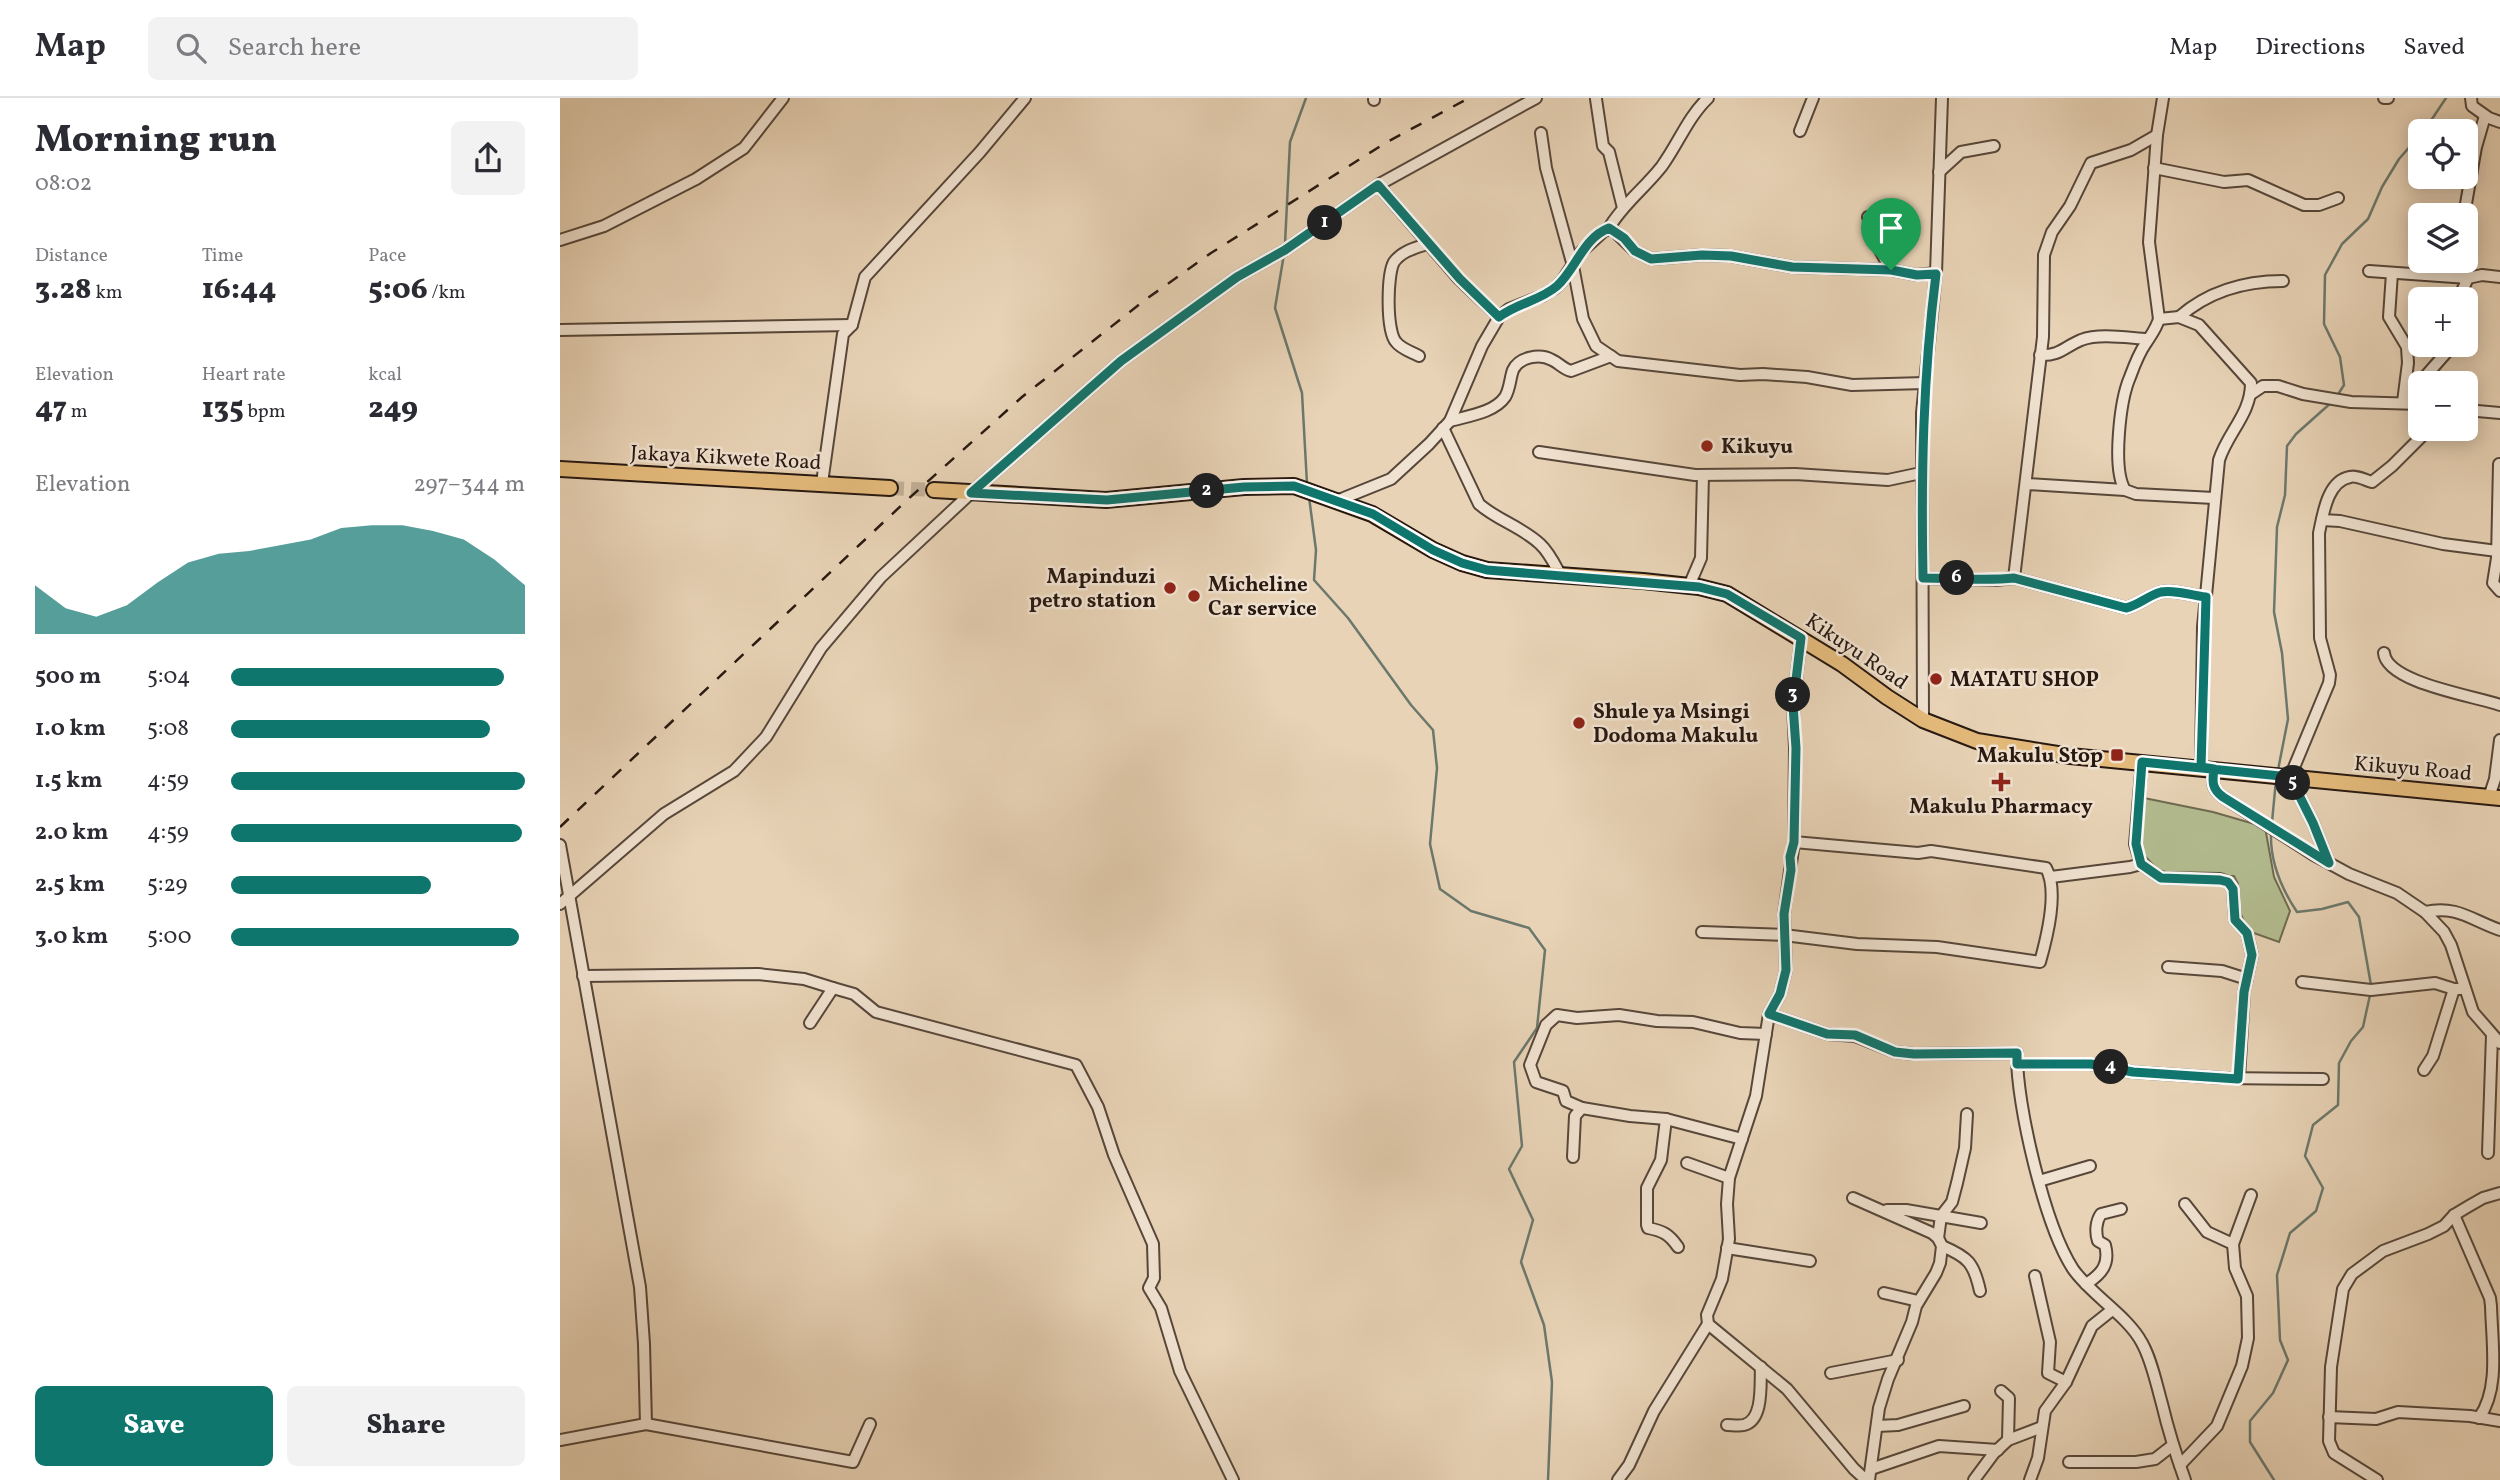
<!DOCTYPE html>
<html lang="en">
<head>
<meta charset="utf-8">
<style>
  :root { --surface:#fff; --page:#f2f2f3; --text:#2b2b33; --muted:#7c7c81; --line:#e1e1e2; --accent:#0f766e }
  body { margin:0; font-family:Vollkorn,serif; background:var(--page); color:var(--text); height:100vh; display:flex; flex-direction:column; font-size:26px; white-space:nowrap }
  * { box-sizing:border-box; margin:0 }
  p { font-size:23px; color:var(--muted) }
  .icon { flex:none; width:38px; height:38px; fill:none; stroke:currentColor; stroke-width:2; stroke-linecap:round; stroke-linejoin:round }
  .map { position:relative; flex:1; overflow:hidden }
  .drawer { display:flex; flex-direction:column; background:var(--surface); width:560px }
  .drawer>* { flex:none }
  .buttons { position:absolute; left:1848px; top:21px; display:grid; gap:14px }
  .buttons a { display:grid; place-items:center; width:70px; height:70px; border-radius:10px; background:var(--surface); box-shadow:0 4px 18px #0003; font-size:35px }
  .pin { position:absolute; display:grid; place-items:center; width:60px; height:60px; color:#fff; margin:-72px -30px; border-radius:50% 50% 50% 0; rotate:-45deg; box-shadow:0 0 7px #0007 }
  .pin .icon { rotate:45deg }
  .km { position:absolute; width:35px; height:35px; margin:-18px; border-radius:50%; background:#222; color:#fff; font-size:19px; line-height:35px; text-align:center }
  .round { display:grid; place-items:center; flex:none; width:74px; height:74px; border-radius:10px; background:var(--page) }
  .headline { display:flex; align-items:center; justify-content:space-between; height:119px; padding:0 35px }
  h1 { font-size:38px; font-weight:800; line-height:52px }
  .stats { display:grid; grid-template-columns:repeat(3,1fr); gap:10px; height:119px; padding:7px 35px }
  .stats div { display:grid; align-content:center }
  .stats b { font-size:30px; font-weight:800 }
  .stats small { font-size:19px; font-weight:400 }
  .stats p { font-size:19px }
  .chart { height:196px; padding:14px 35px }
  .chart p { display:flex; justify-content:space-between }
  .chart svg { width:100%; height:126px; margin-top:7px; fill:var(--accent); opacity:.7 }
  .cta { display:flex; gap:14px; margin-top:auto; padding:14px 35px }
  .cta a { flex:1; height:80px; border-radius:10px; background:var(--accent); color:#fff; font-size:28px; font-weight:800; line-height:80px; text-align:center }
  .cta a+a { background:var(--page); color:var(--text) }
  ul { padding:0 35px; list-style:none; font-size:23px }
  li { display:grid; grid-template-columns:112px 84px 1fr; align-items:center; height:52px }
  li i { height:18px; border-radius:9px; background:var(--accent) }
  header { display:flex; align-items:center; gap:42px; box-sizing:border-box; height:98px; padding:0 35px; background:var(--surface); border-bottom:2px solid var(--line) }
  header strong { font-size:33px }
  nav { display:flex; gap:38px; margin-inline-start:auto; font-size:24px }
  .search { width:490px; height:63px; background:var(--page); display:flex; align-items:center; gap:18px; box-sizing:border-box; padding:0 24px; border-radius:10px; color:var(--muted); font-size:26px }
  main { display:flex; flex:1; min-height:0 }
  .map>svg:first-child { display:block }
  .green { fill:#b3bd90; stroke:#6d6a50; stroke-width:2 }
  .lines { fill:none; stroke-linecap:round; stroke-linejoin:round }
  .stream { stroke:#6b786c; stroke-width:2.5 }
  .major-tunnel { stroke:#c1ae95; stroke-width:14; stroke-dasharray:14 7; stroke-linecap:butt }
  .minor-casing { stroke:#57473a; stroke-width:14 }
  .major-casing { stroke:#271811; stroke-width:18 }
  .minor { stroke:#f0e2d0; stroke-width:10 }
  .major { stroke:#e4ba7b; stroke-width:14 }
  .rail { stroke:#271811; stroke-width:2.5; stroke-dasharray:12 12; stroke-linecap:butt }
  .route-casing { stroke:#fff; stroke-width:14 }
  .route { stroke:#0f766e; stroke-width:9 }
  .poi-dot { fill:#8f2418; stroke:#f0e2d0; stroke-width:2.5 }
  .labels { text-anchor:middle; stroke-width:5; stroke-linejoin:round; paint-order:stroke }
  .poi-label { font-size:21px; font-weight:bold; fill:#271811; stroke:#f0e2d0; text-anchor:start }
  .street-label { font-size:21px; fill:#271811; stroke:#f0e2d0 }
</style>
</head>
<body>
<header>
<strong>Map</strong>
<div class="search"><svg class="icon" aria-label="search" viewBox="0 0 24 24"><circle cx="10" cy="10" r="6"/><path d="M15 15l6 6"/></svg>Search here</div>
<nav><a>Map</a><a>Directions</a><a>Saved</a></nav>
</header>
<main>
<section class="drawer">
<div class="headline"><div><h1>Morning run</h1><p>08:02</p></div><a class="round"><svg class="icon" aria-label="share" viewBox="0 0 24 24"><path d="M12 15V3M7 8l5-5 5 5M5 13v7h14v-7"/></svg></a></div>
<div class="stats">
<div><p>Distance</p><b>3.28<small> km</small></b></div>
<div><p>Time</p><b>16:44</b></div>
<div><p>Pace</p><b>5:06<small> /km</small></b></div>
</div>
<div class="stats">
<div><p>Elevation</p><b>47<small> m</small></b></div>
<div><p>Heart rate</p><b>135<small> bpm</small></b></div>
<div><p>kcal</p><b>249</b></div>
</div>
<div class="chart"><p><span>Elevation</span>297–344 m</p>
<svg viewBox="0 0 160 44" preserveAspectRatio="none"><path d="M0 44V27L10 35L20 38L30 34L40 26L50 19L60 16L70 15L80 13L90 11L100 7L110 6L120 6L130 8L140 11L150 18L160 27V44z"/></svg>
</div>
<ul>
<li><b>500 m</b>5:04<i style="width:93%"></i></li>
<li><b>1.0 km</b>5:08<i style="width:88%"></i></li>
<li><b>1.5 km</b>4:59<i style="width:100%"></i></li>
<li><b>2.0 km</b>4:59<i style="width:99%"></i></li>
<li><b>2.5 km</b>5:29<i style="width:68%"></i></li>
<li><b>3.0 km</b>5:00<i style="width:98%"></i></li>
</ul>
<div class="cta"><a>Save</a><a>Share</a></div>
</section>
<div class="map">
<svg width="1940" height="1382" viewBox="0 0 1940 1382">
  <rect width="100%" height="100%" fill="#e8d3b6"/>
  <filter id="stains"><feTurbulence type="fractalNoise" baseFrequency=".00286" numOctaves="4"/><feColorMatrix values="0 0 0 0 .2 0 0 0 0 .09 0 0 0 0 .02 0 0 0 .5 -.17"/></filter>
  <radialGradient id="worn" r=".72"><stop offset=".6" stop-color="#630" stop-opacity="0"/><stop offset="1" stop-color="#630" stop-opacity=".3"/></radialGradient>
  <path class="green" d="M 1584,700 L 1653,714 L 1705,729 L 1714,779 L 1730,813 L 1719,844 L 1688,833 L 1677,807 L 1678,786 L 1674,778 L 1622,778 L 1598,772 L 1580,753 L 1580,723 Z"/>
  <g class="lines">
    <g class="stream">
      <path d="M 1864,33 L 1886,0"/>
      <path d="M 725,146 L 730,44 L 746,0"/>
      <path d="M 724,156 L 715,210 L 742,295 L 747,386"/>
      <path d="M 1777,298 L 1784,287 L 1780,259 L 1764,226 L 1765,177 L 1782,146 L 1808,121 L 1822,89 L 1839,61 L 1860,37"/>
      <path d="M 749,399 L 756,452 L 754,482 L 788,520 L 851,607 L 873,632 L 877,670 L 870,746 L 880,791 L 911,813 L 969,830 L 985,852 L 977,930 L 954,964 L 962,1048 L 949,1071 L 973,1122 L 961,1164 L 984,1227 L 992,1284 L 988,1382"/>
      <path d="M 1718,672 L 1728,621 L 1722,555 L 1714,514 L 1717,429 L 1725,397 L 1727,348 L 1736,336 L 1773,303"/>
      <path d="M 1712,724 L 1716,682"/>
      <path d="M 1711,735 C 1710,763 1721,790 1737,814 L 1762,811 L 1788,804 L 1799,819 L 1811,887"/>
      <path d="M 1714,1382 L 1690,1344 L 1690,1323 L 1713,1295 L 1728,1262 L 1720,1242 L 1717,1177 L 1730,1135 L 1756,1113 L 1763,1090 L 1745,1058 L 1753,1027 L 1778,1007 L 1779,965 L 1791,943 L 1803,929 L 1810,897"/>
    </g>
    <path class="major-tunnel" d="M 330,390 L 374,392"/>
    <g class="minor-casing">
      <g id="minor">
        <path d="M 1603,0 L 1597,37 L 1589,144 L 1599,221 C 1596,231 1591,237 1586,245 C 1579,255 1574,268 1570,279 C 1560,302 1552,371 1565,392 L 1576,396 L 1654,400"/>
        <path d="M 1824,0 L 1828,0"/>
        <path d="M 1911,0 L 1912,8 L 1929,20 L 1940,24"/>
        <path d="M 1036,1 L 1043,48 L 1049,54 L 1063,110"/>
        <path d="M 814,2 L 814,0"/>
        <path d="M 1240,33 L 1253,0"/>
        <path d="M 981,35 L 986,70 L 1013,168 L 1023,221 L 1036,248 L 1058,263 L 1180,277 L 1203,276 L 1247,279 L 1292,287 L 1365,285"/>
        <path d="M 1594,70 L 1664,84 L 1688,82 L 1744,107 L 1759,107 L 1778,100"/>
        <path d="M 1379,74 L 1401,54 L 1434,48"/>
        <path d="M 818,87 L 899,181 L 939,219"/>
        <path d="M 1904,117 L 1916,49 L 1925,18"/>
        <path d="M 1308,119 L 1316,145 L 1331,172"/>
        <path d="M 1049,130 C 1063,106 1085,90 1102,68 C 1118,46 1128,19 1148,0"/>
        <path d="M 0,142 L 44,128 L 136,81 L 184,50 L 223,0"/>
        <path d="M 1902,163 L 1902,180"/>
        <path d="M 1809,173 L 1908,180"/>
        <path d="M 1832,175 L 1829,219 L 1847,249 L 1848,265 L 1843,304"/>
        <path d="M 1901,201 L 1902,193 L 1908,180 L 1922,177 L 1940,179"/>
        <path d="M 1619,219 C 1649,193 1683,183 1723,183"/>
        <path d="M 1599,221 L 1619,219 L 1639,227 L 1691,285 C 1691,316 1668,334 1659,362 L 1643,529 L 1641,669"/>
        <path d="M 0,232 L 292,227"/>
        <path d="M 1480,257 C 1500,258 1504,249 1521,242 C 1540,235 1568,240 1588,241"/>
        <path d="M 859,258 C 852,254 841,251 836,244 C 826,233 827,176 834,164 C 842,153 855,150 867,146"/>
        <path d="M 1863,281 L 1893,247"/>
        <path d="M 1691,296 L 1703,288 L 1718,288 L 1743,296 L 1791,304 L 1860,306"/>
        <path d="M 1906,312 L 1940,315"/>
        <path d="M 890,323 C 907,318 934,315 945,299 C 950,291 950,280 953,272 C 959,259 980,255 992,262 C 999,265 1003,271 1011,273 L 1051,258"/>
        <path d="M 883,330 L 919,406 C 937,422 962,429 980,446 C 989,454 995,467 1001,478"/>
        <path d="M 979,354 L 1135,377 L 1235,376 L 1328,382 L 1361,375"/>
        <path d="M 1939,366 L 1937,460 L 1933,485 L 1940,493"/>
        <path d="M 262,385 L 283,236 L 292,227 L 305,179 L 420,54 L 465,0"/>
        <path d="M 1467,386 L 1565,392"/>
        <path d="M 779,402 L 831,381 L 869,346 L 890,323 L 922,248 L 939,219 L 949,211 L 982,198 L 995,190 L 1002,183 L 1021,154 L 1045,132 L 1053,132 L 1075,153 L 1091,161 L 1142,157 L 1171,158 L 1232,169 L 1331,172 L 1357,177 L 1376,175"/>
        <path d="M 1762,422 L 1780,423 L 1883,446 L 1937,453"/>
        <path d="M 1363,480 L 1436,482 L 1454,480 L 1566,510 C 1579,507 1589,497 1601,494 C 1616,491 1631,498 1646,499"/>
        <path d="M 1454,480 L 1483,239 L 1484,157 L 1492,134 L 1510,108 L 1531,65 L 1571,52 L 1597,37"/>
        <path d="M 1129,488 L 1141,460 L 1143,377"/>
        <path d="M 1241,540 L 1233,607 L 1235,650 L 1234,744 L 1224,816 L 1226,872 L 1220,896 L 1209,916 L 1196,998 L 1169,1080 L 1167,1106 L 1169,1141 L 1162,1181 L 1147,1217 L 1148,1226 L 1227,1291 L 1294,1371 L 1306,1382"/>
        <path d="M 1824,555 C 1827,585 1915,598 1940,607"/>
        <path d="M 1363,622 L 1362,315 L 1376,175 L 1382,0"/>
        <path d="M 1582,664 L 1575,746 L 1581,766 L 1601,780 L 1660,781 L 1668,784 L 1673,791 L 1675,822 L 1687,835 L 1692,857 L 1684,894 L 1679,980"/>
        <path d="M 1654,671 C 1652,685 1652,691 1663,699 L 1754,757 L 1789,776 L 1837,795 L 1865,814 L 1884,834 L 1891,847 L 1913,914 L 1940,945"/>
        <path d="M 1929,699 L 1935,681 L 1940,642"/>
        <path d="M 0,747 L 80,1189 L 84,1246 L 86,1326 L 293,1364 L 310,1326"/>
        <path d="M 1769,765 L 1753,725 L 1730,679 L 1769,585 L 1770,577 L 1760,540 L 1759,435 C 1763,417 1767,383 1790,379 C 1796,377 1805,382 1812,384 L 1832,368 L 1869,331"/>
        <path d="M 1491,779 L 1570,769 L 1581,766"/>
        <path d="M 0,806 L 104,716 L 174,673 L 206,639 L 261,550 L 321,479 L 411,395 L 561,263 L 677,179 L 725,152 L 818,87 L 976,0"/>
        <path d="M 1865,814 C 1897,807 1911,822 1940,832"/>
        <path d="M 1142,834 L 1224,837 L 1297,846 L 1377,849 L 1480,864 C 1487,839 1499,793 1486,770 L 1371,753 L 1358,755 L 1234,744"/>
        <path d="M 1608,869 L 1662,873 L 1687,881"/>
        <path d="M 23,878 L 198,876 L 244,881 L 273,890 L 250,925"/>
        <path d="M 1742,884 L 1811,892 L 1875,885 L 1894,891"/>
        <path d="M 273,890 L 294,896 L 316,914 L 516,967 L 538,1009 L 554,1057 L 593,1146 L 594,1180 L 589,1190 L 601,1210 L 620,1273 L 673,1382"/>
        <path d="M 1209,916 L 1267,936 L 1295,938 L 1335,954 L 1354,956 L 1457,955 C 1456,1006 1485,1128 1513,1171 C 1531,1197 1568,1218 1582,1245 C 1592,1263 1596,1285 1602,1306 C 1608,1331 1616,1357 1625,1382"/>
        <path d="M 1457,966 L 1531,966 L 1573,974 L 1663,980 L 1763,981"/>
        <path d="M 1864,972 L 1873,958 L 1894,891 L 1901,891"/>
        <path d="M 1022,1010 L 1006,1003 L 1003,993 L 976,984 L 970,967 L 986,927 L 997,917 L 1017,920 L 1059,917 L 1097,923 L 1133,924 L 1180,935 L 1206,936"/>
        <path d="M 1106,1021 L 1101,1062 L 1087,1090 L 1087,1127 L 1088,1130 C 1103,1133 1109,1136 1118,1149"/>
        <path d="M 1928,1055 L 1932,937"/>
        <path d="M 1013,1059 L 1015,1018 L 1022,1010 L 1070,1018 L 1106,1021 L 1182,1041"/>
        <path d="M 1127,1065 L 1169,1080"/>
        <path d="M 1479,1083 L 1530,1068"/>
        <path d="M 1293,1100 L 1372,1135 L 1378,1140 L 1382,1148 L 1380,1165 L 1376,1175 L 1356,1208 L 1352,1224 L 1328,1281 L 1319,1310 L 1309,1382"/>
        <path d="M 1625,1106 L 1647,1134 L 1673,1146"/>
        <path d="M 1327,1112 L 1346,1112 L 1421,1125"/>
        <path d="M 1894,1117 L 1930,1200 L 1931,1208 C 1932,1246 1940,1291 1919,1320"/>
        <path d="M 1378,1140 L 1381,1118 L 1392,1104 L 1397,1085 L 1405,1050 L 1407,1016"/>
        <path d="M 1382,1148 C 1408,1159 1414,1165 1420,1193"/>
        <path d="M 1167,1150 L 1250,1163"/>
        <path d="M 1475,1178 L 1490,1244 L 1488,1275 L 1506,1284"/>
        <path d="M 1526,1186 C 1542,1176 1550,1166 1545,1147 L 1538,1143 C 1535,1134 1536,1123 1541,1116 L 1561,1111"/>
        <path d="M 1324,1195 L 1358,1203"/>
        <path d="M 1271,1275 L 1338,1262"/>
        <path d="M 1441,1293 L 1449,1300 L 1448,1342"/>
        <path d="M 1769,1319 L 1816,1321 L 1838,1314 L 1910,1318 L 1940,1323"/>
        <path d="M 1167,1327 C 1172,1327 1179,1328 1184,1327 C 1204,1322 1200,1285 1201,1269"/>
        <path d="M 1317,1328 L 1338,1327 L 1404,1308"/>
        <path d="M 0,1342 L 86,1326"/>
        <path d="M 1509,1364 L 1576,1364 L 1595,1361 L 1613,1347"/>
        <path d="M 1620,1367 L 1657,1328 L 1682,1268 L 1688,1240 L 1687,1198 L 1675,1170 L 1673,1146 L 1691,1097"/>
        <path d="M 1311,1371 L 1379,1348 L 1438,1352"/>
        <path d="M 1058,1382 L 1069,1367 L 1094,1313 L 1148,1226"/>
        <path d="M 1414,1382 L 1434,1355 L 1448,1342 L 1482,1329"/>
        <path d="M 1470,1382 L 1478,1360 L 1485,1313 L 1506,1284 L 1532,1228 L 1552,1212"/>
        <path d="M 1817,1382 L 1774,1355 L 1769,1343 L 1771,1269 L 1783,1191 L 1792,1176 L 1823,1153 L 1868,1136 L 1884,1128 L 1894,1117 L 1909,1108 L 1923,1100 L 1940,1095"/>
      </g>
    </g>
    <g class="major-casing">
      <g id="major">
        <path d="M 0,371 L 330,390"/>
        <path d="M 374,392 L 546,402 L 684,389 L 734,388 L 812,416 L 873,452 L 902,465 L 927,472 L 1083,483 L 1139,489 L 1167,496 L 1282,566 L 1327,599 L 1363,622 L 1417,643 L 1510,658 L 1940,700"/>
      </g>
    </g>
    <use href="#minor" class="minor"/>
    <use href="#major" class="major"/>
    <path class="rail" d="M 0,729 L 346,403 L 462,299 L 585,202 L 651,155 L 827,44 L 909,0"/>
  </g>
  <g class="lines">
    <g class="route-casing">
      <path id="route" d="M 1331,172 L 1232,169 L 1171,158 L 1142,157 L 1091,161 L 1075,153 L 1064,140 L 1049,130 C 1023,140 1016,171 997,188 C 980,203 957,205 939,219 L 900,181 L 818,87 L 725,152 L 677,179 L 561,263 L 411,395 L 547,402 L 684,389 L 734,388 L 813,416 L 873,452 L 902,465 L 927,472 L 1139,489 L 1167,496 L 1241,540 L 1233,607 L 1236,650 L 1234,744 L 1230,759 L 1231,772 L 1224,816 L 1226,872 L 1220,896 L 1209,916 L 1267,936 L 1295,937 L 1335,954 L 1354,956 L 1457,955 L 1457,966 L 1531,966 L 1573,974 L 1678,981 L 1684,894 L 1692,857 L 1687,835 L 1675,822 L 1673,791 L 1668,784 L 1660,782 L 1601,780 L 1581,766 L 1576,746 L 1582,664 L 1730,679 L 1753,725 L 1769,765 L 1663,699 C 1652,691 1652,684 1654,671 L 1641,669 L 1646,499 C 1631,498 1616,491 1601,494 C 1589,497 1579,507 1566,510 L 1454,480 C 1425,483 1393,480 1363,480 C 1361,376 1363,279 1376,176 L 1357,177 L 1331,172"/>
    </g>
    <use href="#route" class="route"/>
  </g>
  <g class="poi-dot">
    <circle cx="1147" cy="348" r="7"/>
    <circle cx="610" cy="490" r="7"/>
    <circle cx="634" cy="498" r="7"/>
    <circle cx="1376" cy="581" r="7"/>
    <circle cx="1019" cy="625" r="7"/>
    <rect x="1550" y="650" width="14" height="14" rx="3.5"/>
    <path d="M1437.5 673.5h7v7h7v7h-7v7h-7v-7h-7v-7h7z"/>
  </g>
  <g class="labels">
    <g class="poi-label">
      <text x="1161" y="355">Kikuyu</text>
      <text x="596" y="485" text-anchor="end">Mapinduzi<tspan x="596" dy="24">petro station</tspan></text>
      <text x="648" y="493">Micheline<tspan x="648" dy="24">Car service</tspan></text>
      <text x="1390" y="588">MATATU SHOP</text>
      <text x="1033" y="620">Shule ya Msingi<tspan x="1033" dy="24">Dodoma Makulu</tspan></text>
      <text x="1543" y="664" text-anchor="end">Makulu Stop</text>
      <text x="1441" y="715" text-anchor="middle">Makulu Pharmacy</text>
    </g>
    <g class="street-label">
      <text transform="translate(166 359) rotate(3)" y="7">Jakaya Kikwete Road</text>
      <text transform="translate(1297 553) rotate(34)" y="7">Kikuyu Road</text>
      <text transform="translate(1853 670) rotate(5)" y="7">Kikuyu Road</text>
    </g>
  </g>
  <rect width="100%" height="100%" filter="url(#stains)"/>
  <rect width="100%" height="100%" fill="url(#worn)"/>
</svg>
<div class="buttons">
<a><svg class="icon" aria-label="locate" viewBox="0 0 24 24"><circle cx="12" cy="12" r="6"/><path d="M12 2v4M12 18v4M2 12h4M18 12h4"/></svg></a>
<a><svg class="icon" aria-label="layers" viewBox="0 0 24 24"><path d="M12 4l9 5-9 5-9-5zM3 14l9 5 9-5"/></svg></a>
<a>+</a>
<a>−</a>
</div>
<div class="pin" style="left:1331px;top:172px;background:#1e9e55"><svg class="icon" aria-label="arrive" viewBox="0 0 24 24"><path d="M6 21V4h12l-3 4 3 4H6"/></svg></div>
<b class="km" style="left:765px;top:125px">1</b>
<b class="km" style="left:647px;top:393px">2</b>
<b class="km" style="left:1233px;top:597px">3</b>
<b class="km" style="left:1551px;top:969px">4</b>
<b class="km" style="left:1733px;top:685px">5</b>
<b class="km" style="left:1397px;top:480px">6</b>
</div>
</main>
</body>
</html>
